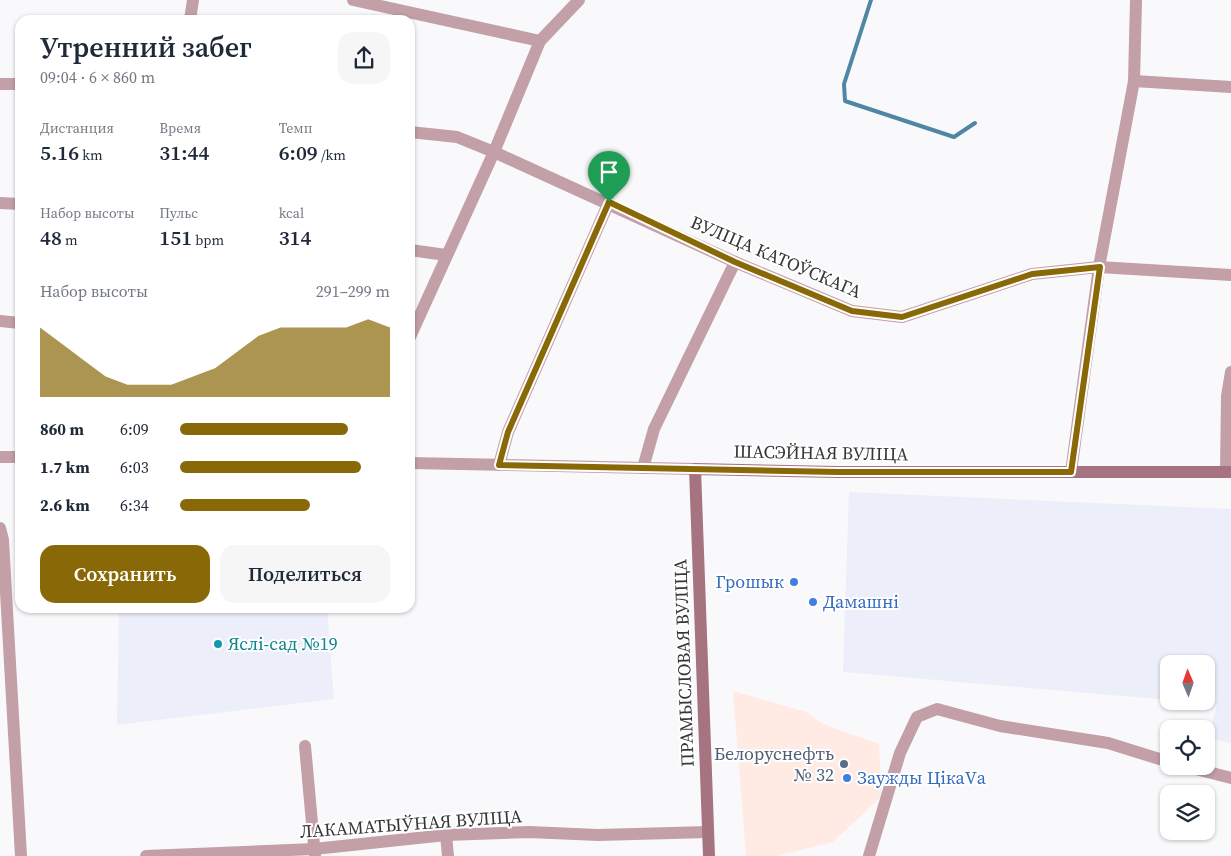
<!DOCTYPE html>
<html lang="ru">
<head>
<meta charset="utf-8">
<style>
  :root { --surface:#fff; --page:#f6f6f7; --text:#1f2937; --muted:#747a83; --accent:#896907 }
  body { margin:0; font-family:"Source Serif 4",serif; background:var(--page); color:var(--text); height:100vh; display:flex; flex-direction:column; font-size:19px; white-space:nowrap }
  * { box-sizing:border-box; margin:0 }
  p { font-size:16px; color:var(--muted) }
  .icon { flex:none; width:28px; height:28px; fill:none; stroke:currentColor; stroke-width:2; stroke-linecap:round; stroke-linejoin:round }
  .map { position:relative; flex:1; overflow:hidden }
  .drawer { position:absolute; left:15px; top:15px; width:400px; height:598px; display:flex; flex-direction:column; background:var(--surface); border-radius:15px; box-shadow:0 1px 4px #0004 }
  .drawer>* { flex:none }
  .needle { width:32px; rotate:358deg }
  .fabs { position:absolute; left:1160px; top:655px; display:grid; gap:10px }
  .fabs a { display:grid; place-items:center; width:55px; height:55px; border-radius:10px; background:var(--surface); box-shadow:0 1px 4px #0004; font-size:25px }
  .pin { position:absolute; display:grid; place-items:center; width:42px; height:42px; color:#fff; margin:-51px -21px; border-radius:50% 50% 50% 0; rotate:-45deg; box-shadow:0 0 5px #0007 }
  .pin .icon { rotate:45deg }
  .round { display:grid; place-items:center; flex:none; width:52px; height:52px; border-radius:15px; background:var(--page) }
  .overview { display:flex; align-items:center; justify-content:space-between; height:85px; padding:0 25px }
  h1 { font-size:28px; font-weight:600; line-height:38px }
  .metrics { display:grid; grid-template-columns:repeat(3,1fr); gap:8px; height:85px; padding:5px 25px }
  .metrics div { display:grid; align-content:center }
  .metrics b { font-size:21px; font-weight:600 }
  .metrics small { font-size:14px; font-weight:400 }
  .metrics p { font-size:14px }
  .chart { height:140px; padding:10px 25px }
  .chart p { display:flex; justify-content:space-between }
  .chart svg { width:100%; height:90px; margin-top:5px; fill:var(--accent); opacity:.7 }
  .cta { display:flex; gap:10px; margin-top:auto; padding:10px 25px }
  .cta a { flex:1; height:58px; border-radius:15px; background:var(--accent); color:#fff; font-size:20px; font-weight:600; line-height:58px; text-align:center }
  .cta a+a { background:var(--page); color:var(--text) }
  ul { padding:0 25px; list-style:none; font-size:16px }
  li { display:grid; grid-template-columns:80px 60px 1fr; align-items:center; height:38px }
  li i { height:12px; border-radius:6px; background:var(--accent) }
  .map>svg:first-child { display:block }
  .commercial { fill:#ffebe4 }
  .built { fill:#eceef9 }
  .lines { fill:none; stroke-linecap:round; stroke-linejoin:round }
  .stream { stroke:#4f86a3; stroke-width:4 }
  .minor { stroke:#c39fa8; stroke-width:12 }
  .tertiary { stroke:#c39fa8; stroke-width:12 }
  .secondary { stroke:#a67381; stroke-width:12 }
  .route-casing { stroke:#fff; stroke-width:10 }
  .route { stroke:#896907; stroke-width:6 }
  .shop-dot { fill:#3f7fe0; stroke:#fff; stroke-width:2 }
  .culture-dot { fill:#0f9aa8; stroke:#fff; stroke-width:2 }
  .service-dot { fill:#5c6f8a; stroke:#fff; stroke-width:2 }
  .labels { text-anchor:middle; stroke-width:4; stroke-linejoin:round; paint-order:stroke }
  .street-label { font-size:18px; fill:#363638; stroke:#fff }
  .shop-label { font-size:18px; fill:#366cbe; stroke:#fff; text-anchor:start }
  .culture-label { font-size:18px; fill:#0d838f; stroke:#fff; text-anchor:start }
  .service-label { font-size:18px; fill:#4e5e75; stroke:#fff; text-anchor:end }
</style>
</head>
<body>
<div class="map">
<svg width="1231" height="856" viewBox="0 0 1231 856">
  <rect width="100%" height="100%" fill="#f9f9fc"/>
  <path class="commercial" d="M 733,691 L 806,712 L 823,724 L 879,744 L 882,796 L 833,842 L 776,856 L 746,856 Z"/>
  <g class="built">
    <path d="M 849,492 L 1231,509 L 1231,743 L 1208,738 L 1217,705 L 1181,701 L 1206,701 L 1206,664 L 1169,664 L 1169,700 L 843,672 Z"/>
    <path d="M 119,608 L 327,608 L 334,699 L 117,725 Z"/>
  </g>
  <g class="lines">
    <path class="stream" d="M 871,0 L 844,84 L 845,101 L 954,137 L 975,123"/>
    <g class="minor">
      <path d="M 353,0 L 540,41"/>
      <path d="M 190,20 L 193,0"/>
      <path d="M 1134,81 L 1231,87"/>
      <path d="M 0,84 L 20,84"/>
      <path d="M 410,132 L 457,137 L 494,152 L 735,262 L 852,311 L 902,317 L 1032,274 L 1099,267 L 1231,275"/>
      <path d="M 0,203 L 20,204"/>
      <path d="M 410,250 L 446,255"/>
      <path d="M 0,321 L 20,323"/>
      <path d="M 410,337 L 494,152 L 540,41 L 579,0"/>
      <path d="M 499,465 L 508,432 L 609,202"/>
      <path d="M 643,468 L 654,429 L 735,262"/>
      <path d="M 1071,472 L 1099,267 L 1134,81 L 1136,0"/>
      <path d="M 1226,472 L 1227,396 L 1231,372"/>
      <path d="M 0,528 L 3,540 L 21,856"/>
      <path d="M 305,746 L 315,856"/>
      <path d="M 1184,766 L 1231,778"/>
      <path d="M 446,835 L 448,856"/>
      <path d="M 146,856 L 314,849 L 446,835 L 529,832 L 598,835 L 708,832"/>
      <path d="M 869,856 L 900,753 L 917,717 L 937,709 L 1000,726 L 1108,743 L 1169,762"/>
    </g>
    <g class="tertiary">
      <path d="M 0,457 L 20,457"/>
      <path d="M 410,463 L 695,469"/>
    </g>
    <path class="secondary" d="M 709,856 L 695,469 L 837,472 L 1231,472"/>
  </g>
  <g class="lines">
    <g class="route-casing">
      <path id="route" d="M 609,202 L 735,262 L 852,311 L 902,317 L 1032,274 L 1100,267 L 1071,472 L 837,472 L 499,465 L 508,432 Z"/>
    </g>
    <use href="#route" class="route"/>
  </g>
  <g class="shop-dot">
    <circle cx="794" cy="582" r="5"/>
    <circle cx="813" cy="602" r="5"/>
    <circle cx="847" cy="778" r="5"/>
  </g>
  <circle class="culture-dot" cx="218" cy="644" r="5"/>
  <circle class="service-dot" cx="844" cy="764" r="5"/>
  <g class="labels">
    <g class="street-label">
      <text transform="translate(776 257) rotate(23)" y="6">ВУЛІЦА КАТОЎСКАГА</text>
      <text transform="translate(821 453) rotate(1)" y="6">ШАСЭЙНАЯ ВУЛІЦА</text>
      <text transform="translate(684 663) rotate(-92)" y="6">ПРАМЫСЛОВАЯ ВУЛІЦА</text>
      <text transform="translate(411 824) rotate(-4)" y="6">ЛАКАМАТЫЎНАЯ ВУЛІЦА</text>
    </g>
    <g class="shop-label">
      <text x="784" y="588" text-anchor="end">Грошык</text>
      <text x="823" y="608">Дамашні</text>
      <text x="857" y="784">Заужды ЦікаVа</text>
    </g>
    <g class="culture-label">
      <text x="228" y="650">Яслі-сад №19</text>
    </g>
    <g class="service-label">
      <text x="834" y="760">Белоруснефть<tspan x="834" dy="21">№ 32</tspan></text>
    </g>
  </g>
</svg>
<div class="fabs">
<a><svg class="needle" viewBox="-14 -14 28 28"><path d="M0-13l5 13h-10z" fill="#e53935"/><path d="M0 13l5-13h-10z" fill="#747a83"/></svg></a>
<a><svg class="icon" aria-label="locate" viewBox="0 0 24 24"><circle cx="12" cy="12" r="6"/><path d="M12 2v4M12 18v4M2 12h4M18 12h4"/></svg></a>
<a><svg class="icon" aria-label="layers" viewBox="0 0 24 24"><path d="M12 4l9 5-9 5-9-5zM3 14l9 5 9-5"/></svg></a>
</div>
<div class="pin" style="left:609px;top:202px;background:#1e9e55"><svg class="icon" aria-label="arrive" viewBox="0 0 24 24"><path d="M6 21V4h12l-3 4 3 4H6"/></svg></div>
<section class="drawer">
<div class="overview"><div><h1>Утренний забег</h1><p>09:04 · 6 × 860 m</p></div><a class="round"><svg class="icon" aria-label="share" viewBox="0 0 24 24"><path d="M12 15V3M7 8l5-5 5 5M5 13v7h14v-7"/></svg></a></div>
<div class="metrics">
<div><p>Дистанция</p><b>5.16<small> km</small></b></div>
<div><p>Время</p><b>31:44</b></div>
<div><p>Темп</p><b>6:09<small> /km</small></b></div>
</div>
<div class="metrics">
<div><p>Набор высоты</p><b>48<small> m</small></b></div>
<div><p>Пульс</p><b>151<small> bpm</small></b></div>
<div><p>kcal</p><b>314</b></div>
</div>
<div class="chart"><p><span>Набор высоты</span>291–299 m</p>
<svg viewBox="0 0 160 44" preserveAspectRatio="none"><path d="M0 44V10L10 18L20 26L30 34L40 38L50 38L60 38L70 34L80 30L90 22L100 14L110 10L120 10L130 10L140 10L150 6L160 10V44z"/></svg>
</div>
<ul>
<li><b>860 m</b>6:09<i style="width:80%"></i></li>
<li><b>1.7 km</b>6:03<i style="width:86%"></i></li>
<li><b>2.6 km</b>6:34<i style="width:62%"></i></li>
</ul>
<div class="cta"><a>Сохранить</a><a>Поделиться</a></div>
</section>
</div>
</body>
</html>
